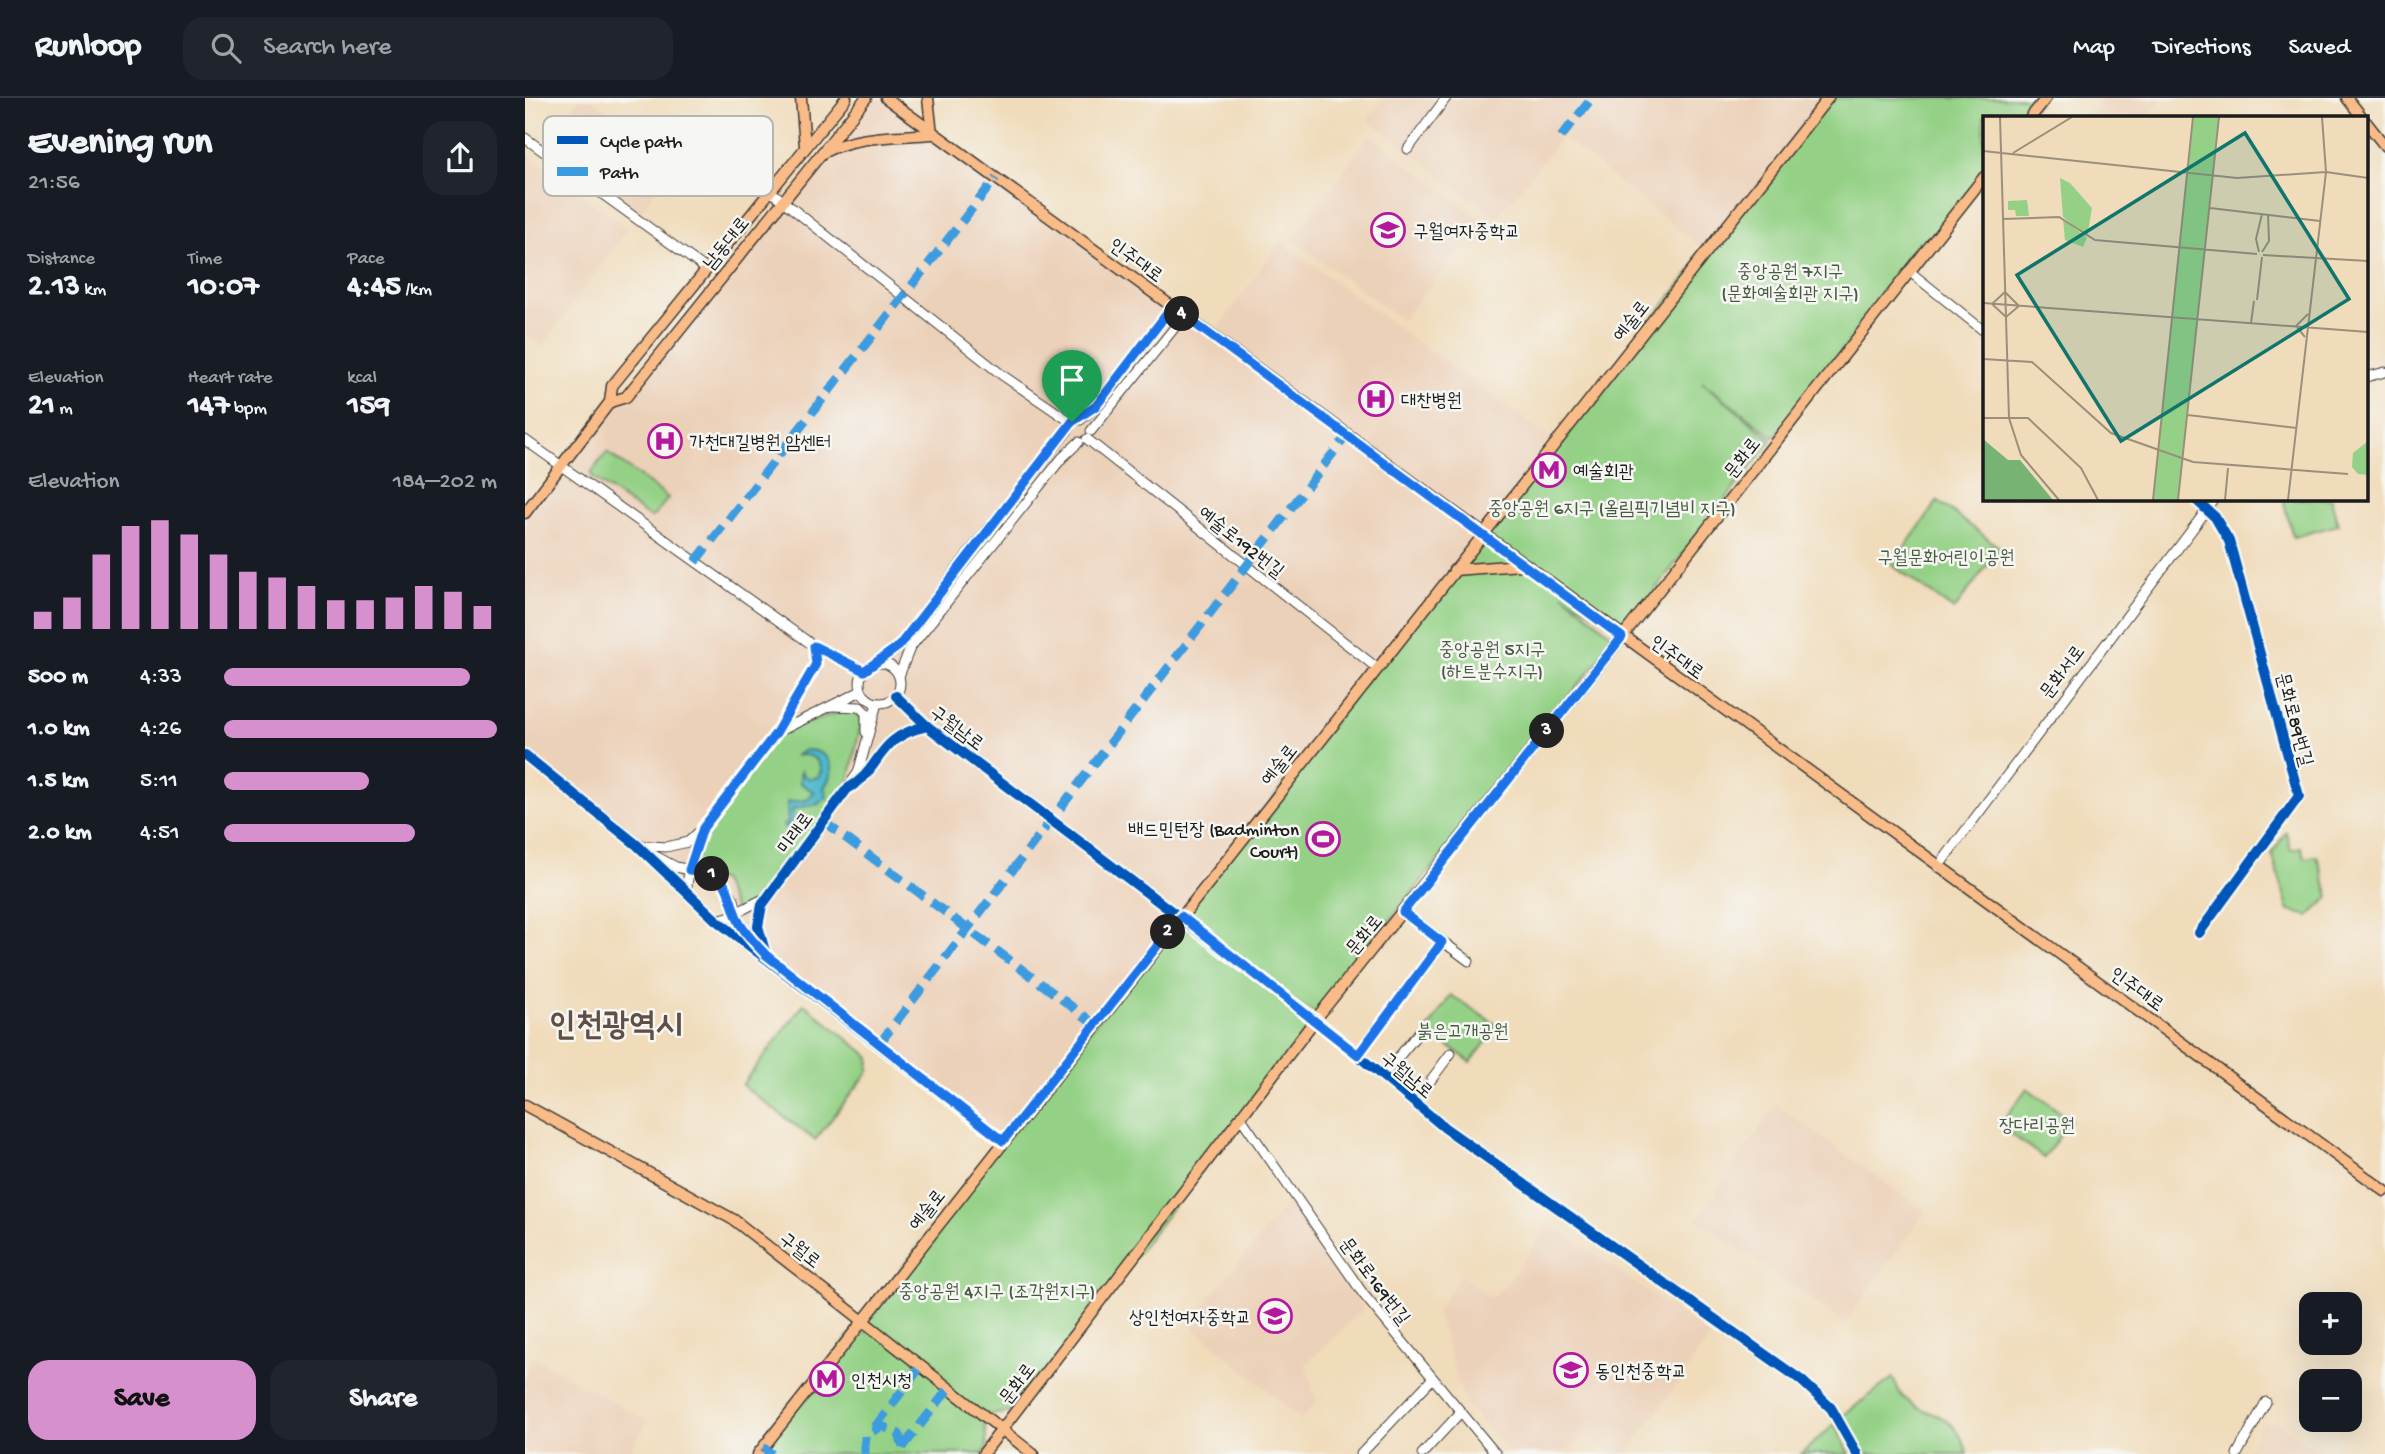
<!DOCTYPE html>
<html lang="en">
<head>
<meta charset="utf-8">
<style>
  :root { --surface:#171b24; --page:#20242c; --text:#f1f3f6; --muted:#9ea1a6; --line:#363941; --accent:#d690ce }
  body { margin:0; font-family:"Gochi Hand","Poor Story",sans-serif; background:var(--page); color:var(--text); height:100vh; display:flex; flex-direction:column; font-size:26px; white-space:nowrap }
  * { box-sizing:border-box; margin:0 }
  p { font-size:23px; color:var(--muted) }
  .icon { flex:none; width:38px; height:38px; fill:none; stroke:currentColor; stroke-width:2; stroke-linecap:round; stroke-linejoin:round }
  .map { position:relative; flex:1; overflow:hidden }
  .sheet { display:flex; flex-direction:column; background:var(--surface); width:525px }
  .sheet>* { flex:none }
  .buttons { position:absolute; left:1774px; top:1194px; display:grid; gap:14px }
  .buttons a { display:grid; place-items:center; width:63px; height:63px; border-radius:14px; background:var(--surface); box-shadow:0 7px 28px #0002; font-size:35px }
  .pin { position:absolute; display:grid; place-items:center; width:60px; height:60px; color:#fff; margin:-72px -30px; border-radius:50% 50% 50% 0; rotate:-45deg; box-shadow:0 0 7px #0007 }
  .pin .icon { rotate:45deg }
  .km { position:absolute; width:35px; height:35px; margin:-18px; border-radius:50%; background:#222; color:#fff; font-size:19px; line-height:35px; text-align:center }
  .round { display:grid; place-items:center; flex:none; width:74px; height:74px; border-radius:21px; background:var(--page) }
  .summary { display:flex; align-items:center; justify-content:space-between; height:119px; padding:0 28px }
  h1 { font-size:38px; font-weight:800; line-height:52px }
  .stats { display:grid; grid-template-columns:repeat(3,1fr); gap:10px; height:119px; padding:7px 28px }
  .stats div { display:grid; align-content:center }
  .stats b { font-size:30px; font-weight:800 }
  .stats small { font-size:19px; font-weight:400 }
  .stats p { font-size:19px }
  .chart { height:196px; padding:14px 28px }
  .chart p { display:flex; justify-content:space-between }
  .chart svg { width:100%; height:126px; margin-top:7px; stroke:var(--accent); stroke-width:6 }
  .button { display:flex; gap:14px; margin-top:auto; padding:14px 28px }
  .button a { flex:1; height:80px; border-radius:21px; background:var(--accent); color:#111; font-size:28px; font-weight:800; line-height:80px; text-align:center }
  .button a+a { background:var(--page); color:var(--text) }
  ul { padding:0 28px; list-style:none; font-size:23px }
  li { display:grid; grid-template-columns:112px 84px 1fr; align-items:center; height:52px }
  li i { height:18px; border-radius:9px; background:var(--accent) }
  header { display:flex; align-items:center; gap:42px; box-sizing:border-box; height:98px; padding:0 35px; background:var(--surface); border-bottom:2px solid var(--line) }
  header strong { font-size:33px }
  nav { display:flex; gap:38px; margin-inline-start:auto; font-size:24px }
  .search { width:490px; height:63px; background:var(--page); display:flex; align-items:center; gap:18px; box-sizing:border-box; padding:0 24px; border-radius:21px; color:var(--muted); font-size:26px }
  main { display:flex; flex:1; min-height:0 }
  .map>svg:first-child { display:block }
  .built { fill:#ecd1b9 }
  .green { fill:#94d186; stroke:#587651; stroke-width:2 }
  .water { fill:#4fb9cc; stroke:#366a74; stroke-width:2 }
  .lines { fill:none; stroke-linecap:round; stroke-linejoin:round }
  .minor-casing { stroke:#3c3934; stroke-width:11 }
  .major-casing { stroke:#3c3934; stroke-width:13 }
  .minor { stroke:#fff; stroke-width:9 }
  .major { stroke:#f9bc89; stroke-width:10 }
  .quiet { stroke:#3c9bdf; stroke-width:9; stroke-dasharray:18 9; stroke-linecap:butt }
  .cycleway-casing { stroke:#f6f6f2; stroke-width:15 }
  .cycleway { stroke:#0057b8; stroke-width:10 }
  .route-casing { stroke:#fff; stroke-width:14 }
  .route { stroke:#1a73e8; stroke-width:9 }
  .labels { text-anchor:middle; stroke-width:5; stroke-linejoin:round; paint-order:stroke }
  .poi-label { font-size:19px; fill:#1c1c1c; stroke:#f6f6f2; text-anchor:start }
  .street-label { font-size:19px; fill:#1c1c1c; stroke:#f6f6f2 }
  .park-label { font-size:19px; fill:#465b41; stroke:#f6f6f2 }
  .town-label { font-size:33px; font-weight:bold; fill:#614e45; stroke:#f6f6f2 }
  .inset-road { fill:none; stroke:#9b8f7b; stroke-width:2 }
  .view { fill:#0f766e; fill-opacity:0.15; stroke:#0f766e; stroke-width:3.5 }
  .inset-edge { fill:none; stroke:#1c1c1c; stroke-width:3.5 }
  .key { fill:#f6f6f2; stroke:#b5b5b2; stroke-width:2 }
  .key-label { font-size:19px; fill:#1c1c1c }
</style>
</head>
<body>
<header>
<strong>Runloop</strong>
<div class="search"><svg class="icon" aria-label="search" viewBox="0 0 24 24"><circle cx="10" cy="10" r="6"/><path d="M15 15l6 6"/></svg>Search here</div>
<nav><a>Map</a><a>Directions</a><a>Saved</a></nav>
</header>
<main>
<section class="sheet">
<div class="summary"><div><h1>Evening run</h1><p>21:56</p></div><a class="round"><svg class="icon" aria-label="share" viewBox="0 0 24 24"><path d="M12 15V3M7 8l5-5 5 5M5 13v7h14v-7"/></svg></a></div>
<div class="stats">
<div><p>Distance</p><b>2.13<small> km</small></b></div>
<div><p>Time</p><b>10:07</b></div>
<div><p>Pace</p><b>4:45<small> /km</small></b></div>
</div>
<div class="stats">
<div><p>Elevation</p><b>21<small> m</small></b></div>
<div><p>Heart rate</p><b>147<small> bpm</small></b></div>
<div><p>kcal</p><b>159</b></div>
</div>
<div class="chart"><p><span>Elevation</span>184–202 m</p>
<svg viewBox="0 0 160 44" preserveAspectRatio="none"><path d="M5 44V38M15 44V33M25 44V18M35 44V8M45 44V6M55 44V11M65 44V18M75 44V24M85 44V26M95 44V29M105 44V34M115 44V34M125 44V33M135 44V29M145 44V31M155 44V36"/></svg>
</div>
<ul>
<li><b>500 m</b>4:33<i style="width:90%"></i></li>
<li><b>1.0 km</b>4:26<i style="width:100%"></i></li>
<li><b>1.5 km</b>5:11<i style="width:53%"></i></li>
<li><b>2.0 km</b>4:51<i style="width:70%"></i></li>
</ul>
<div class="button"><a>Save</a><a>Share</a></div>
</section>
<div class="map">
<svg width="1860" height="1356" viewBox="0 0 1860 1356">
  <rect width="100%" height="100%" fill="#f6f6f2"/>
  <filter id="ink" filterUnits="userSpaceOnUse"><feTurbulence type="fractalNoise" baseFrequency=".0143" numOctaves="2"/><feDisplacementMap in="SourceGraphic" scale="14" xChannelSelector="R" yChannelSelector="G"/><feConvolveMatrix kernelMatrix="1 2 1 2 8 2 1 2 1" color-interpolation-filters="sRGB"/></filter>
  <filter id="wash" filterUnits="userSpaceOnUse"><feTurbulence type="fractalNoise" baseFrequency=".00686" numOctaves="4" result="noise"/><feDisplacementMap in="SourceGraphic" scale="28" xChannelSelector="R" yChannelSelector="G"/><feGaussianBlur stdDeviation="1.57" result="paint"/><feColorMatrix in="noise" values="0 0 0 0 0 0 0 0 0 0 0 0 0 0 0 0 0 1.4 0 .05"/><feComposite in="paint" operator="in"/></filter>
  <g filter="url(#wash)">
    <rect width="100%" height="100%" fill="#f0dbba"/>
    <g class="built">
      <path d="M 54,0 L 64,0 L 100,26 L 63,79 L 20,48 Z"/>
      <path d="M 341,0 L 361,0 L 687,238 L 755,144 L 1031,344 L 478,1043 L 191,822 L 112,747 L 0,657 L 0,420 Z"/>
      <path d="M 860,0 L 1303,0 L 1181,153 L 1037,39 L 972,120 L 843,22 Z"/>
      <path d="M 1577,0 L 1638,0 L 1623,19 L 1562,19 Z"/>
      <path d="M 111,34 L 152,63 L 114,116 L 73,87 Z"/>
      <path d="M 845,37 L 958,123 L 877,222 L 768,142 Z"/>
      <path d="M 2,56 L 102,130 L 18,248 L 0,235 Z"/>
      <path d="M 1251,1007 L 1400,1113 L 1320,1225 L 1172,1121 Z"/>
      <path d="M 763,1104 L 839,1211 L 781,1266 L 791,1304 L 776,1321 L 664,1226 Z"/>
      <path d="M 1025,1126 L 1186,1238 L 1102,1356 L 1088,1356 L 1063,1337 L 1036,1356 L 986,1356 L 940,1305 L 911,1213 L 936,1177 L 966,1200 L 983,1185 Z"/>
      <path d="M 7,1259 L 122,1323 L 104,1356 L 0,1356 L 0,1272 Z"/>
      <path d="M 1738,1324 L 1749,1324 L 1799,1356 L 1720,1356 Z"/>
    </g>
    <g class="green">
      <path d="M 1303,0 L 1517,0 L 1501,19 L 1459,19 L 1459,73 L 1249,339 L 1177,284 L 1247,342 L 1097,534 L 1038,496 L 1091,540 L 790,916 L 750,890 L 781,915 L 781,935 L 491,1314 L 459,1317 L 462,1350 L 458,1356 L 234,1356 L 326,1235 L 351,1234 L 336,1221 Z"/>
      <path d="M 82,354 L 143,400 L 129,418 L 124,419 L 68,380 L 66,375 Z"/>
      <path d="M 1758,401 L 1806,401 L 1813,427 L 1768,439 Z"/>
      <path d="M 1413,403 L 1475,450 L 1429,512 L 1367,467 Z"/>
      <path d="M 324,611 L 337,621 L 322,691 L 244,798 L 211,815 L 197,783 L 164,772 L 178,730 L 251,635 Z"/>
      <path d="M 1761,734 L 1766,752 L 1776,749 L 1780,760 L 1792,758 L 1804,799 L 1784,818 L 1764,813 L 1747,756 Z"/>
      <path d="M 926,897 L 973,928 L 946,964 L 902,933 Z"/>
      <path d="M 279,906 L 345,959 L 344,973 L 290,1042 L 217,987 Z"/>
      <path d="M 1502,990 L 1546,1022 L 1519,1060 L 1475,1028 Z"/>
      <path d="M 1368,1280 C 1371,1285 1374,1295 1378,1299 C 1408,1325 1426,1306 1443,1356 L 1338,1356 L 1317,1318 Z"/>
      <path d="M 1310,1326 L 1325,1356 L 1276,1356 Z"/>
    </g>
    <path class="water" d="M 280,652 C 303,651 314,671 299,689 L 302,699 L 293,706 L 268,711 L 268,724 L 260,730 L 258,727 L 263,724 L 262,704 L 282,702 L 289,694 L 275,685 L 276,671 L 277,676 L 285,681 L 293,679 L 296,673 C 294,659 283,655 270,658 Z"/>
  </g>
  <g filter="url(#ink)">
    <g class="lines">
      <g class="minor-casing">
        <g id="minor">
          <path d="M 0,40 L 181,171"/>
          <path d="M 883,51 L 921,0"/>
          <path d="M 244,92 L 477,277 L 546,324"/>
          <path d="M 1384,173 L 1459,233"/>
          <path d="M 1841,279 L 1860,274"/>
          <path d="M 555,322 L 571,308 L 647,209"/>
          <path d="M 566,333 L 659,218"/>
          <path d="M 562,341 L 852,570"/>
          <path d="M 0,342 L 289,548 L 339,573"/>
          <path d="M 1670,401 L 1690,419 L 1704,443 L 1774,698 L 1674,835"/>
          <circle cx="355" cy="585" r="20"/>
          <path d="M 353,565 L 374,549 L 440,460 L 543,332"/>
          <path d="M 374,578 L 385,550 L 537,360 L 554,344"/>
          <path d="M 371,598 L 402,628 L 790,922 L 920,1030 L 1276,1282 L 1306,1310 L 1332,1356"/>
          <path d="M 307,608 L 335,609 L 341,615 L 341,634"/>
          <path d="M 251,634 L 291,566 L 289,548"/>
          <path d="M 0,657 L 112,747 L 191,822 L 478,1043"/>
          <path d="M 332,685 C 354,656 364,637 402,628"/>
          <path d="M 112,747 L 141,749 L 163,744 L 178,730 L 251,635 L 336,593"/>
          <path d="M 123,754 L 151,769 L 188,777 L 197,782 L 209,802 L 214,824 L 231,846"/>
          <path d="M 1413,769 L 1690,401"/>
          <path d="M 161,796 L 164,772 L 177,732"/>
          <path d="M 878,814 L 944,863"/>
          <path d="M 191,822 L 203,819 L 240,800"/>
          <path d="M 241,857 L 233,828 L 237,807 L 333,675 L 352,605"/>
          <path d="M 833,957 L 917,844"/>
          <path d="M 858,978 L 895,933"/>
          <path d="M 906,982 L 926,955"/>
          <path d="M 716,1020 L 839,1197 L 971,1356"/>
          <path d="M 836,1356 L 907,1281"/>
          <path d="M 897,1356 L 935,1315"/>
          <path d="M 1712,1356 L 1741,1304"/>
        </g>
      </g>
      <g class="major-casing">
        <g id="major">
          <path d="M 276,0 L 280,48"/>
          <path d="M 361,0 L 1860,1093"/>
          <path d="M 1822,0 L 1837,19"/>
          <path d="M 1506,19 L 1521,0"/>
          <path d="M 1841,24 L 1860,48"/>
          <path d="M 297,55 C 331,37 370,39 407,36 L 403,0"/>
          <path d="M 85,304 L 101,299 L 341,0"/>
          <path d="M 0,415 L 85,304 L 87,288 L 321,0"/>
          <path d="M 929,472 L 996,467"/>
          <path d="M 0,1007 L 209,1122 L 508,1356"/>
          <path d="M 233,1356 L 1303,0"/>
          <path d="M 458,1356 L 790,922 L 1097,539 L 1459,79"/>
        </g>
      </g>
      <use href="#minor" class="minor"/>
      <use href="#major" class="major"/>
      <g class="quiet">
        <path d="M 1036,39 L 1067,0"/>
        <path d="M 170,464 L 471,80"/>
        <path d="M 298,723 L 570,926"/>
        <path d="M 354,946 L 822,337"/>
        <path d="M 350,1329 L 396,1268"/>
        <path d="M 238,1349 L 247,1356"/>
        <path d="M 378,1349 L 424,1290"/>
        <path d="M 340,1356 L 340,1338 L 357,1328 L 374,1336 L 378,1349 L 376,1356"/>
      </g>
      <g class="cycleway-casing">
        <g id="cycleway">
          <path d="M 1670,401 L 1690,419 L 1704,443 L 1774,698 L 1674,835"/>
          <path d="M 371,598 L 402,628 L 790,922 L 920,1030 L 1276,1282 L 1306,1310 L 1332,1356"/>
          <path d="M 0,657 L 112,747 L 191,822 L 478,1043"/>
          <path d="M 178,730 L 251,635 L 291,566 L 289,548"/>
          <path d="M 241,857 L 233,828 L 237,807 L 322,691 C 358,672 348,640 402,628"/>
        </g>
      </g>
      <use href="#cycleway" class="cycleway"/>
    </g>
  </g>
  <g class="lines" filter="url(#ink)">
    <g class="route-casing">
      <path id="route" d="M 647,209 L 1097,539 L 878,814 L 917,844 L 833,957 L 656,818 L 478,1043 L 241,857 C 231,846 219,835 213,822 C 199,789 208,778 164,772 L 178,730 L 251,635 L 291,566 L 289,548 L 339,573 L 374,548 L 547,324 L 571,308 Z"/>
    </g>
    <use href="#route" class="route"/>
  </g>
  <defs>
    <g id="school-ring" transform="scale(1.75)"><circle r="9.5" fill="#f6f6f2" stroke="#b5179e" stroke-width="1.5"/><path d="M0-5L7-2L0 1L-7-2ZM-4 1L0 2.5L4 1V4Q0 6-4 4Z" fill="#b5179e"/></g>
    <g id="hospital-ring" transform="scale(1.75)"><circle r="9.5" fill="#f6f6f2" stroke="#b5179e" stroke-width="1.5"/><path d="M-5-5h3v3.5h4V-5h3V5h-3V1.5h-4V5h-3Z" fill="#b5179e"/></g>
    <g id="metro-ring" transform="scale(1.75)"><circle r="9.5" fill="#f6f6f2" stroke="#b5179e" stroke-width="1.5"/><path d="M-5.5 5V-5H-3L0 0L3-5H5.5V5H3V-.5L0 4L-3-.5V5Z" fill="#b5179e"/></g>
    <g id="stadium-ring" transform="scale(1.75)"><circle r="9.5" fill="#f6f6f2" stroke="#b5179e" stroke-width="1.5"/><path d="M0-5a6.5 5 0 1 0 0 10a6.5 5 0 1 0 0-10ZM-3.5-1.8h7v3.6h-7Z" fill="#b5179e"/></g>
  </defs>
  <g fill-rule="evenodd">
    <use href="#school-ring" x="863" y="132"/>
    <use href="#hospital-ring" x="851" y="301"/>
    <use href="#hospital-ring" x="140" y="343"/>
    <use href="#metro-ring" x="1024" y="372"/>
    <use href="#stadium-ring" x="798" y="741"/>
    <use href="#school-ring" x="750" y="1218"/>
    <use href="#school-ring" x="1046" y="1272"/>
    <use href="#metro-ring" x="302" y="1281"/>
  </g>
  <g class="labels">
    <g class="poi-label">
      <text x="888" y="139">구월여자중학교</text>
      <text x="876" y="308">대찬병원</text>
      <text x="164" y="350">가천대길병원 암센터</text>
      <text x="1048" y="379">예술회관</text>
      <text x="774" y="737" text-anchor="end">배드민턴장 (Badminton<tspan x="774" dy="22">Court)</tspan></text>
      <text x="726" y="1225" text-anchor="end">상인천여자중학교</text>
      <text x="1070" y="1279">동인천중학교</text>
      <text x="326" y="1288">인천시청</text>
    </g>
    <g class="street-label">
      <text transform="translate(200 144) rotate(-51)" y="7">남동대로</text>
      <text transform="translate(612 161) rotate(36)" y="7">인주대로</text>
      <text transform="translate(1105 222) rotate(-52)" y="7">예술로</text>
      <text transform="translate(1216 359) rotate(-52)" y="7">문화로</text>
      <text transform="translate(717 443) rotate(38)" y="7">예술로192번길</text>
      <text transform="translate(1153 558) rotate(36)" y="7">인주대로</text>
      <text transform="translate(1536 573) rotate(-53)" y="7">문화서로</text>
      <text transform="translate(1771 621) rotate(75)" y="7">문화로89번길</text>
      <text transform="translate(433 629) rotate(37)" y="7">구월남로</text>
      <text transform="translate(753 666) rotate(-52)" y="7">예술로</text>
      <text transform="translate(269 734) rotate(-54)" y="7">미래로</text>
      <text transform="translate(838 836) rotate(-51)" y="7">문화로</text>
      <text transform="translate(1613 890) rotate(36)" y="7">인주대로</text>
      <text transform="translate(883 976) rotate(40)" y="7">구월남로</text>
      <text transform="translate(401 1111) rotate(-52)" y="7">예술로</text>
      <text transform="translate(276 1151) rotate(38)" y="7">구월로</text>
      <text transform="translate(851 1182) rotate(53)" y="7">문화로169번길</text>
      <text transform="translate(491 1285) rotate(-53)" y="7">문화로</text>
    </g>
    <g class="park-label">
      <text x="1265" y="179">중앙공원 7지구<tspan x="1265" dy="22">(문화예술회관 지구)</tspan></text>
      <text x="1087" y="416">중앙공원 6지구 (올림픽기념비 지구)</text>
      <text x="1421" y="465">구월문화어린이공원</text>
      <text x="967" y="557">중앙공원 5지구<tspan x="967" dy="22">(하트분수지구)</tspan></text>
      <text x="938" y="939">붉은고개공원</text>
      <text x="1512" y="1033">장다리공원</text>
      <text x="472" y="1199">중앙공원 4지구 (조각원지구)</text>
    </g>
    <g class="town-label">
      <text x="91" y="936">인천광역시</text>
    </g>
  </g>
  <g transform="translate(1458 18)">
    <rect width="385" height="385" fill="#f0dbba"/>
    <path d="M 210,1 L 236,1 L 195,384 L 170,384 ZM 77,62 L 87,67 L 109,92 L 104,121 L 80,101 ZM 44,84 L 46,100 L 33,100 L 32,94 L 25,94 L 25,85 ZM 80,103 L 104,122 L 100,131 L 82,124 ZM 385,325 L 385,359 L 375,358 L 369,351 L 370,337 Z" fill="#94d186"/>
    <path d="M 0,323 L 25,344 L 37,344 L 70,384 L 0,384 Z" fill="#77b373"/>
    <path class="inset-road" d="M 17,1 L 26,302 L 38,339 L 76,384M 0,35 L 254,62 L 343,56 L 385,62M 30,37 L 89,1M 227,92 L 337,105M 20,103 L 76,101 L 112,124 L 274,138M 276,136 L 273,123 L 279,98M 279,136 L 286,125 L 285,98M 280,139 L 385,145M 22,176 L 36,190 L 23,201 L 9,188 ZM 274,184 L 279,141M 0,187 L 385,216M 268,207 L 271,185M 322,221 L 313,210 L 325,198M 0,243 L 49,246 L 128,317 L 210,346 L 365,358M 205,299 L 314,312M 0,302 L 45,302 L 98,352 L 115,384M 170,384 L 210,1M 195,384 L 236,1M 242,384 L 245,352M 305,384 L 343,56 L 339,1"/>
    <path class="view" d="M 262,17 L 366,183 L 138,325 L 34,159 Z"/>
    <rect width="385" height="385" class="inset-edge"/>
  </g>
  <rect x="18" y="18" width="230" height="80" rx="10" class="key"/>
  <rect x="32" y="38" width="31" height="8" fill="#0057b8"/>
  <rect x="32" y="69" width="31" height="9" fill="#3c9bdf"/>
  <g class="key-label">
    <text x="75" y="49">Cycle path</text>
    <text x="75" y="80">Path</text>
  </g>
</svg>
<div class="buttons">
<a>+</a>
<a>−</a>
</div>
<div class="pin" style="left:547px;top:324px;background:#1e9e55"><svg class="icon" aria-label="arrive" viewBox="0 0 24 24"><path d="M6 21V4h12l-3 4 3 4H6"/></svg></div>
<b class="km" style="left:187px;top:776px">1</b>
<b class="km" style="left:643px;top:834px">2</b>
<b class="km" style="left:1022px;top:633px">3</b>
<b class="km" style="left:657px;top:216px">4</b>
</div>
</main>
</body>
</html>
